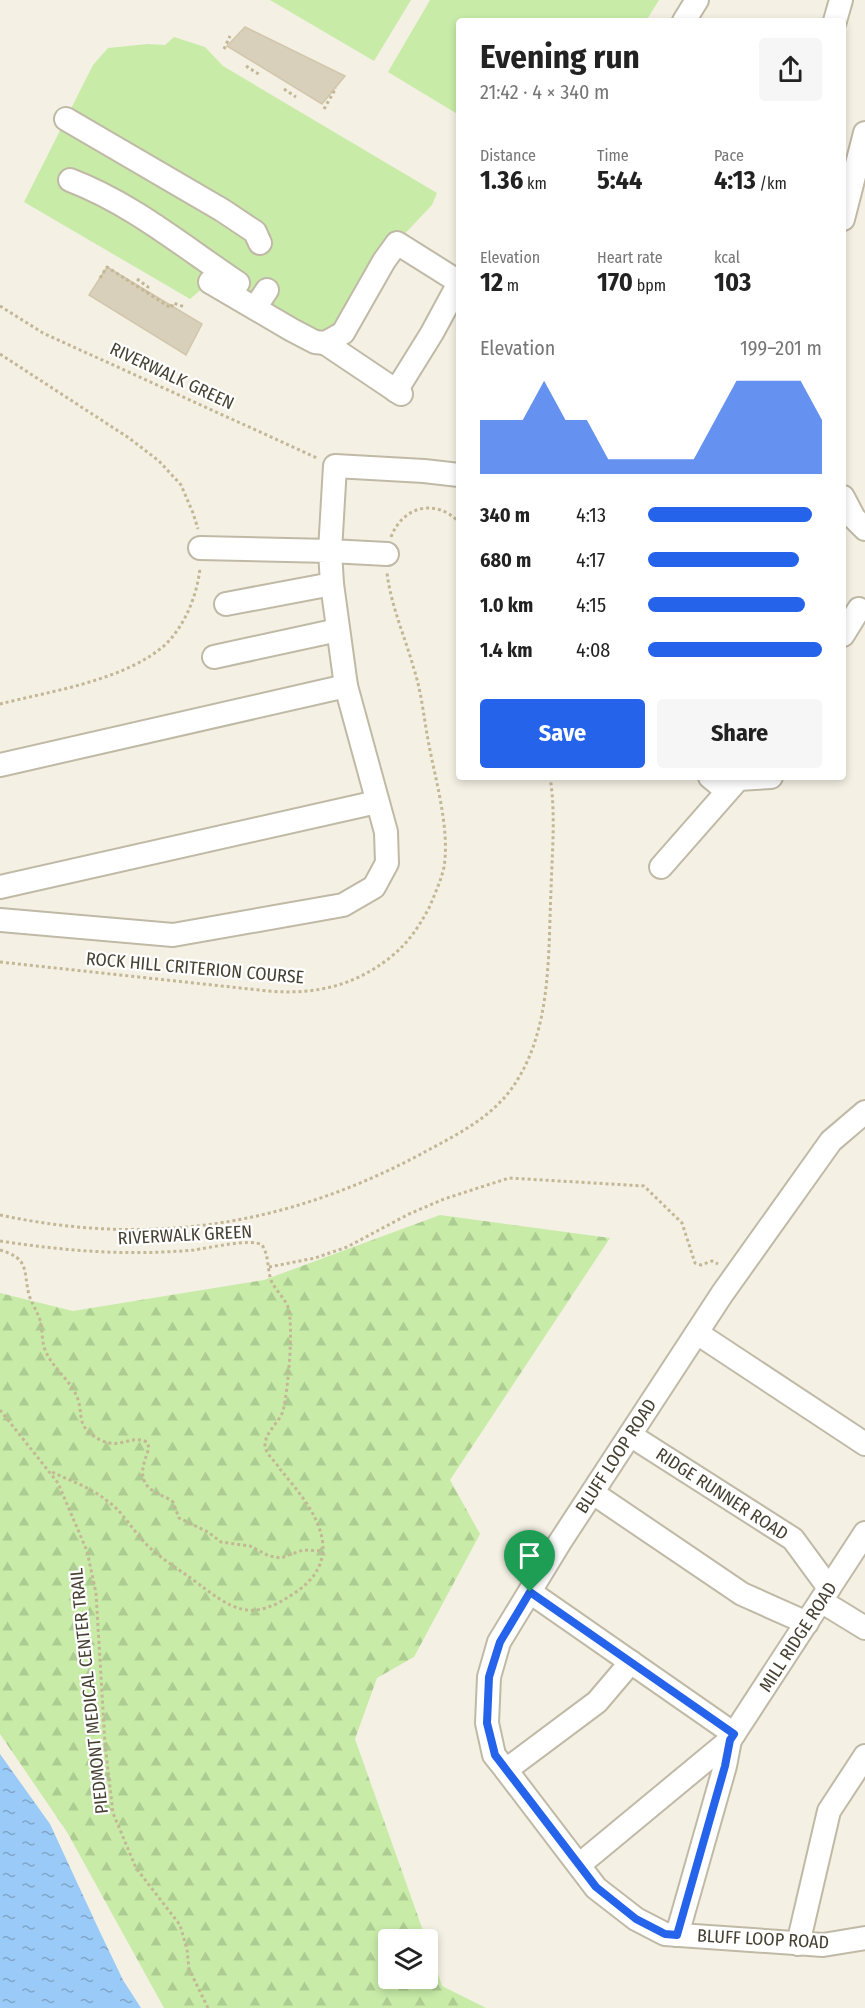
<!DOCTYPE html>
<html lang="en">
<head>
<meta charset="utf-8">
<style>
  :root { --surface:#fff; --page:#f6f6f6; --text:#222; --muted:#767676; --accent:#2563eb }
  body { margin:0; font-family:"Fira Sans Condensed",sans-serif; background:var(--page); color:var(--text); height:100vh; display:flex; flex-direction:column; font-size:22px; white-space:nowrap }
  * { box-sizing:border-box; margin:0 }
  p { font-size:20px; color:var(--muted) }
  .icon { flex:none; width:33px; height:33px; fill:none; stroke:currentColor; stroke-width:2; stroke-linecap:round; stroke-linejoin:round }
  .map { position:relative; flex:1; overflow:hidden }
  .drawer { position:absolute; left:456px; top:18px; width:390px; height:762px; display:flex; flex-direction:column; background:var(--surface); border-radius:6px; box-shadow:0 3px 9px #0003 }
  .drawer>* { flex:none }
  .tools { position:absolute; left:378px; top:1929px; display:grid; gap:12px }
  .tools a { display:grid; place-items:center; width:60px; height:60px; border-radius:6px; background:var(--surface); box-shadow:0 3px 9px #0003; font-size:30px }
  .pin { position:absolute; display:grid; place-items:center; width:51px; height:51px; color:#fff; margin:-62px -26px; border-radius:50% 50% 50% 0; rotate:-45deg; box-shadow:0 0 6px #0007 }
  .pin .icon { rotate:45deg }
  .round { display:grid; place-items:center; flex:none; width:63px; height:63px; border-radius:6px; background:var(--page) }
  .headline { display:flex; align-items:center; justify-content:space-between; height:102px; padding:0 24px }
  h1 { font-size:33px; font-weight:700; line-height:45px }
  .figures { display:grid; grid-template-columns:repeat(3,1fr); gap:9px; height:102px; padding:6px 24px }
  .figures div { display:grid; align-content:center }
  .figures b { font-size:26px; font-weight:700 }
  .figures small { font-size:16px; font-weight:400 }
  .figures p { font-size:16px }
  .chart { height:168px; padding:12px 24px }
  .chart p { display:flex; justify-content:space-between }
  .chart svg { width:100%; height:108px; margin-top:6px; fill:var(--accent); opacity:.7 }
  .cta { display:flex; gap:12px; margin-top:auto; padding:12px 24px }
  .cta a { flex:1; height:69px; border-radius:6px; background:var(--accent); color:#fff; font-size:24px; font-weight:700; line-height:69px; text-align:center }
  .cta a+a { background:var(--page); color:var(--text) }
  ul { padding:0 24px; list-style:none; font-size:20px }
  li { display:grid; grid-template-columns:96px 72px 1fr; align-items:center; height:45px }
  li i { height:15px; border-radius:8px; background:var(--accent) }
  .map>svg:first-child { display:block }
  .grass { fill:#c8eca8 }
  .forest { fill:url(#forest-firs) }
  .water { fill:url(#water-ripples) }
  .building { fill:#d9d0bb; stroke:#d2c6ab; stroke-width:1.5 }
  .lines { fill:none; stroke-linecap:round; stroke-linejoin:round }
  .minor-casing { stroke:#c0b9a6; stroke-width:26 }
  .path { stroke:#c3b796; stroke-width:3; stroke-dasharray:3 3; stroke-linecap:butt }
  .minor { stroke:#fff; stroke-width:22 }
  .route-casing { stroke:#fff; stroke-width:12 }
  .route { stroke:#2563eb; stroke-width:8 }
  .labels { text-anchor:middle; stroke-width:4.5; stroke-linejoin:round; paint-order:stroke }
  .street-label { font-size:18px; fill:#474133; stroke:#fff }
</style>
</head>
<body>
<div class="map">
<svg width="865" height="2008" viewBox="0 0 865 2008">
  <defs>
    <pattern id="forest-firs" width="22" height="20" patternUnits="userSpaceOnUse" patternTransform="scale(1.5)"><rect width="22" height="20" fill="#c8eca8"/><path d="M5 1l3.5 6h-7zM16 11l3.5 6h-7z" fill="#adcc91"/></pattern>
    <pattern id="water-ripples" width="26" height="14" patternUnits="userSpaceOnUse" patternTransform="scale(1.5)"><rect width="26" height="14" fill="#9acaf7"/><path d="M2 4q2-2 4 0t4 0M15 11q2-2 4 0t4 0" fill="none" stroke="#7fa6c9"/></pattern>
  </defs>
  <rect width="100%" height="100%" fill="#f4f0e4"/>
  <g class="grass">
    <path d="M 270,0 L 411,0 L 374,61 Z"/>
    <path d="M 430,0 L 659,0 L 646,21 L 459,21 L 459,115 L 388,72 Z"/>
    <path d="M 174,37 L 205,47 L 223,66 L 437,193 L 432,205 L 397,242 L 325,343 L 210,282 L 190,299 L 24,202 L 93,65 L 108,48 L 148,44 L 165,45 Z"/>
  </g>
  <path class="forest" d="M 440,1215 L 610,1238 L 450,1480 L 480,1534 L 414,1657 L 377,1678 L 355,1739 L 426,1939 L 388,1940 L 388,1978 L 428,1978 L 428,1944 L 442,1986 L 486,2008 L 164,2008 L 67,1832 L 0,1734 L 0,1293 L 73,1311 L 264,1280 Z"/>
  <path class="water" d="M 0,1754 L 50,1824 L 99,1930 L 123,1980 L 141,2008 L 0,2008 Z"/>
  <g class="building">
    <path d="M 245,27 L 345,76 L 322,104 L 227,46 Z"/>
    <path d="M 107,267 L 202,324 L 186,355 L 89,295 Z"/>
  </g>
  <g class="lines">
    <g class="minor-casing">
      <g id="minor">
        <path d="M 684,21 L 697,0"/>
        <path d="M 835,21 L 841,0"/>
        <path d="M 66,119 L 222,210 L 255,232 L 260,243"/>
        <path d="M 70,180 C 131,203 184,247 238,283"/>
        <path d="M 843,219 L 865,133"/>
        <path d="M 210,282 L 292,330 L 315,342 L 325,343 L 343,333 L 384,261 L 397,243 L 459,282"/>
        <path d="M 255,308 L 267,290"/>
        <path d="M 325,343 L 401,394"/>
        <path d="M 396,391 L 432,333 L 459,283"/>
        <path d="M 843,497 L 854,518 L 865,529"/>
        <path d="M 387,554 L 330,551 L 335,466 L 424,471 L 459,475"/>
        <path d="M 226,604 L 332,584"/>
        <path d="M 843,635 L 859,609"/>
        <path d="M 214,657 L 338,630"/>
        <path d="M 0,765 L 346,686"/>
        <path d="M 710,777 L 727,791"/>
        <path d="M 738,779 L 771,777"/>
        <path d="M 661,867 L 740,777"/>
        <path d="M 0,887 L 377,802"/>
        <path d="M 0,920 L 173,935 L 343,905 L 374,887 L 387,863 L 386,832 L 346,686 L 332,584 L 330,551 L 200,548"/>
        <path d="M 865,1112 L 831,1141 L 722,1294 L 560,1542 L 499,1642 L 489,1677 L 487,1723 L 494,1755 L 506,1770 L 596,1888 L 636,1919 L 665,1934 L 823,1945 L 865,1938"/>
        <path d="M 697,1333 L 865,1444"/>
        <path d="M 630,1435 L 793,1539 L 829,1588"/>
        <path d="M 593,1493 L 742,1594 L 807,1623"/>
        <path d="M 530,1592 L 734,1734"/>
        <path d="M 821,1601 L 865,1628"/>
        <path d="M 506,1770 L 597,1702 L 631,1662"/>
        <path d="M 579,1865 L 730,1740 L 865,1533"/>
        <path d="M 677,1935 L 725,1766 L 730,1740"/>
        <path d="M 798,1944 L 829,1811 L 865,1756"/>
      </g>
    </g>
    <g class="path">
      <path d="M 224,49 L 230,36"/>
      <path d="M 246,66 L 260,75"/>
      <path d="M 284,89 L 296,97"/>
      <path d="M 324,109 L 336,88"/>
      <path d="M 100,278 L 107,267 L 171,308 L 173,303 L 185,307"/>
      <path d="M 137,279 L 148,287 L 146,292"/>
      <path d="M 0,306 L 43,333 L 317,458"/>
      <path d="M 0,354 L 129,438 L 159,461 L 181,485 L 193,513 L 198,529"/>
      <path d="M 391,537 C 403,506 435,498 459,522"/>
      <path d="M 0,704 C 51,691 128,680 167,643 C 186,623 197,595 200,568"/>
      <path d="M 0,962 L 268,991 C 315,995 355,986 392,956 C 409,942 420,925 430,906 C 435,893 441,881 444,867 C 450,830 436,782 429,745 C 424,720 422,694 414,669 C 405,637 391,606 387,573"/>
      <path d="M 0,1215 C 150,1247 286,1226 421,1154 C 454,1136 490,1119 512,1088 C 552,1032 548,956 551,890 C 552,853 556,814 550,777"/>
      <path d="M 0,1241 C 66,1251 127,1256 194,1250 C 208,1248 252,1238 262,1245 C 269,1255 267,1268 271,1280 C 275,1290 284,1297 288,1307 C 294,1326 288,1391 283,1411 C 279,1423 264,1433 265,1447 C 267,1455 276,1462 280,1469 C 298,1491 322,1518 323,1547 C 323,1567 312,1581 296,1592 C 250,1624 233,1610 192,1579 C 178,1569 162,1559 149,1547 C 133,1532 124,1512 106,1500 C 90,1487 68,1480 50,1471"/>
      <path d="M 0,1250 C 30,1259 23,1270 29,1295 C 32,1304 37,1311 40,1320 C 43,1330 41,1342 46,1352 C 53,1368 70,1380 77,1397 C 83,1410 77,1424 91,1434 C 118,1455 128,1433 147,1442 L 149,1448 C 143,1465 136,1481 155,1492 C 161,1496 167,1497 173,1502 L 179,1518 L 208,1532 L 221,1542 L 250,1546 L 269,1556 L 281,1558 L 303,1550 L 323,1551"/>
      <path d="M 269,1267 L 315,1258 L 347,1247 L 409,1214 L 444,1199 L 509,1178 L 644,1186 L 682,1223 L 695,1263 L 701,1265 L 712,1261 L 718,1264"/>
      <path d="M 0,1410 L 58,1483 L 87,1551 L 96,1593 L 105,1744 L 113,1813 L 136,1868 L 180,1925 L 187,1949 L 189,1969 L 208,2008"/>
    </g>
    <use href="#minor" class="minor"/>
  </g>
  <g class="lines">
    <g class="route-casing">
      <path id="route" d="M 530,1592 L 734,1734 L 730,1740 L 725,1766 L 677,1935 L 665,1934 L 636,1919 L 596,1887 L 495,1755 L 487,1723 L 489,1677 L 500,1642 Z"/>
    </g>
    <use href="#route" class="route"/>
  </g>
  <g class="labels">
    <g class="street-label">
      <text transform="translate(172 376) rotate(25)" y="6">RIVERWALK GREEN</text>
      <text transform="translate(195 968) rotate(5)" y="6">ROCK HILL CRITERION COURSE</text>
      <text transform="translate(185 1235) rotate(-3)" y="6">RIVERWALK GREEN</text>
      <text transform="translate(616 1456) rotate(-57)" y="6">BLUFF LOOP ROAD</text>
      <text transform="translate(722 1494) rotate(33)" y="6">RIDGE RUNNER ROAD</text>
      <text transform="translate(798 1637) rotate(-57)" y="6">MILL RIDGE ROAD</text>
      <text transform="translate(89 1691) rotate(-96)" y="6">PIEDMONT MEDICAL CENTER TRAIL</text>
      <text transform="translate(763 1939) rotate(3)" y="6">BLUFF LOOP ROAD</text>
    </g>
  </g>
</svg>
<div class="tools">
<a><svg class="icon" aria-label="layers" viewBox="0 0 24 24"><path d="M12 4l9 5-9 5-9-5zM3 14l9 5 9-5"/></svg></a>
</div>
<div class="pin" style="left:530px;top:1592px;background:#1e9e55"><svg class="icon" aria-label="arrive" viewBox="0 0 24 24"><path d="M6 21V4h12l-3 4 3 4H6"/></svg></div>
<section class="drawer">
<div class="headline"><div><h1>Evening run</h1><p>21:42 · 4 × 340 m</p></div><a class="round"><svg class="icon" aria-label="share" viewBox="0 0 24 24"><path d="M12 15V3M7 8l5-5 5 5M5 13v7h14v-7"/></svg></a></div>
<div class="figures">
<div><p>Distance</p><b>1.36<small> km</small></b></div>
<div><p>Time</p><b>5:44</b></div>
<div><p>Pace</p><b>4:13<small> /km</small></b></div>
</div>
<div class="figures">
<div><p>Elevation</p><b>12<small> m</small></b></div>
<div><p>Heart rate</p><b>170<small> bpm</small></b></div>
<div><p>kcal</p><b>103</b></div>
</div>
<div class="chart"><p><span>Elevation</span>199–201 m</p>
<svg viewBox="0 0 160 44" preserveAspectRatio="none"><path d="M0 44V22L10 22L20 22L30 6L40 22L50 22L60 38L70 38L80 38L90 38L100 38L110 22L120 6L130 6L140 6L150 6L160 22V44z"/></svg>
</div>
<ul>
<li><b>340 m</b>4:13<i style="width:94%"></i></li>
<li><b>680 m</b>4:17<i style="width:87%"></i></li>
<li><b>1.0 km</b>4:15<i style="width:90%"></i></li>
<li><b>1.4 km</b>4:08<i style="width:100%"></i></li>
</ul>
<div class="cta"><a>Save</a><a>Share</a></div>
</section>
</div>
</body>
</html>
